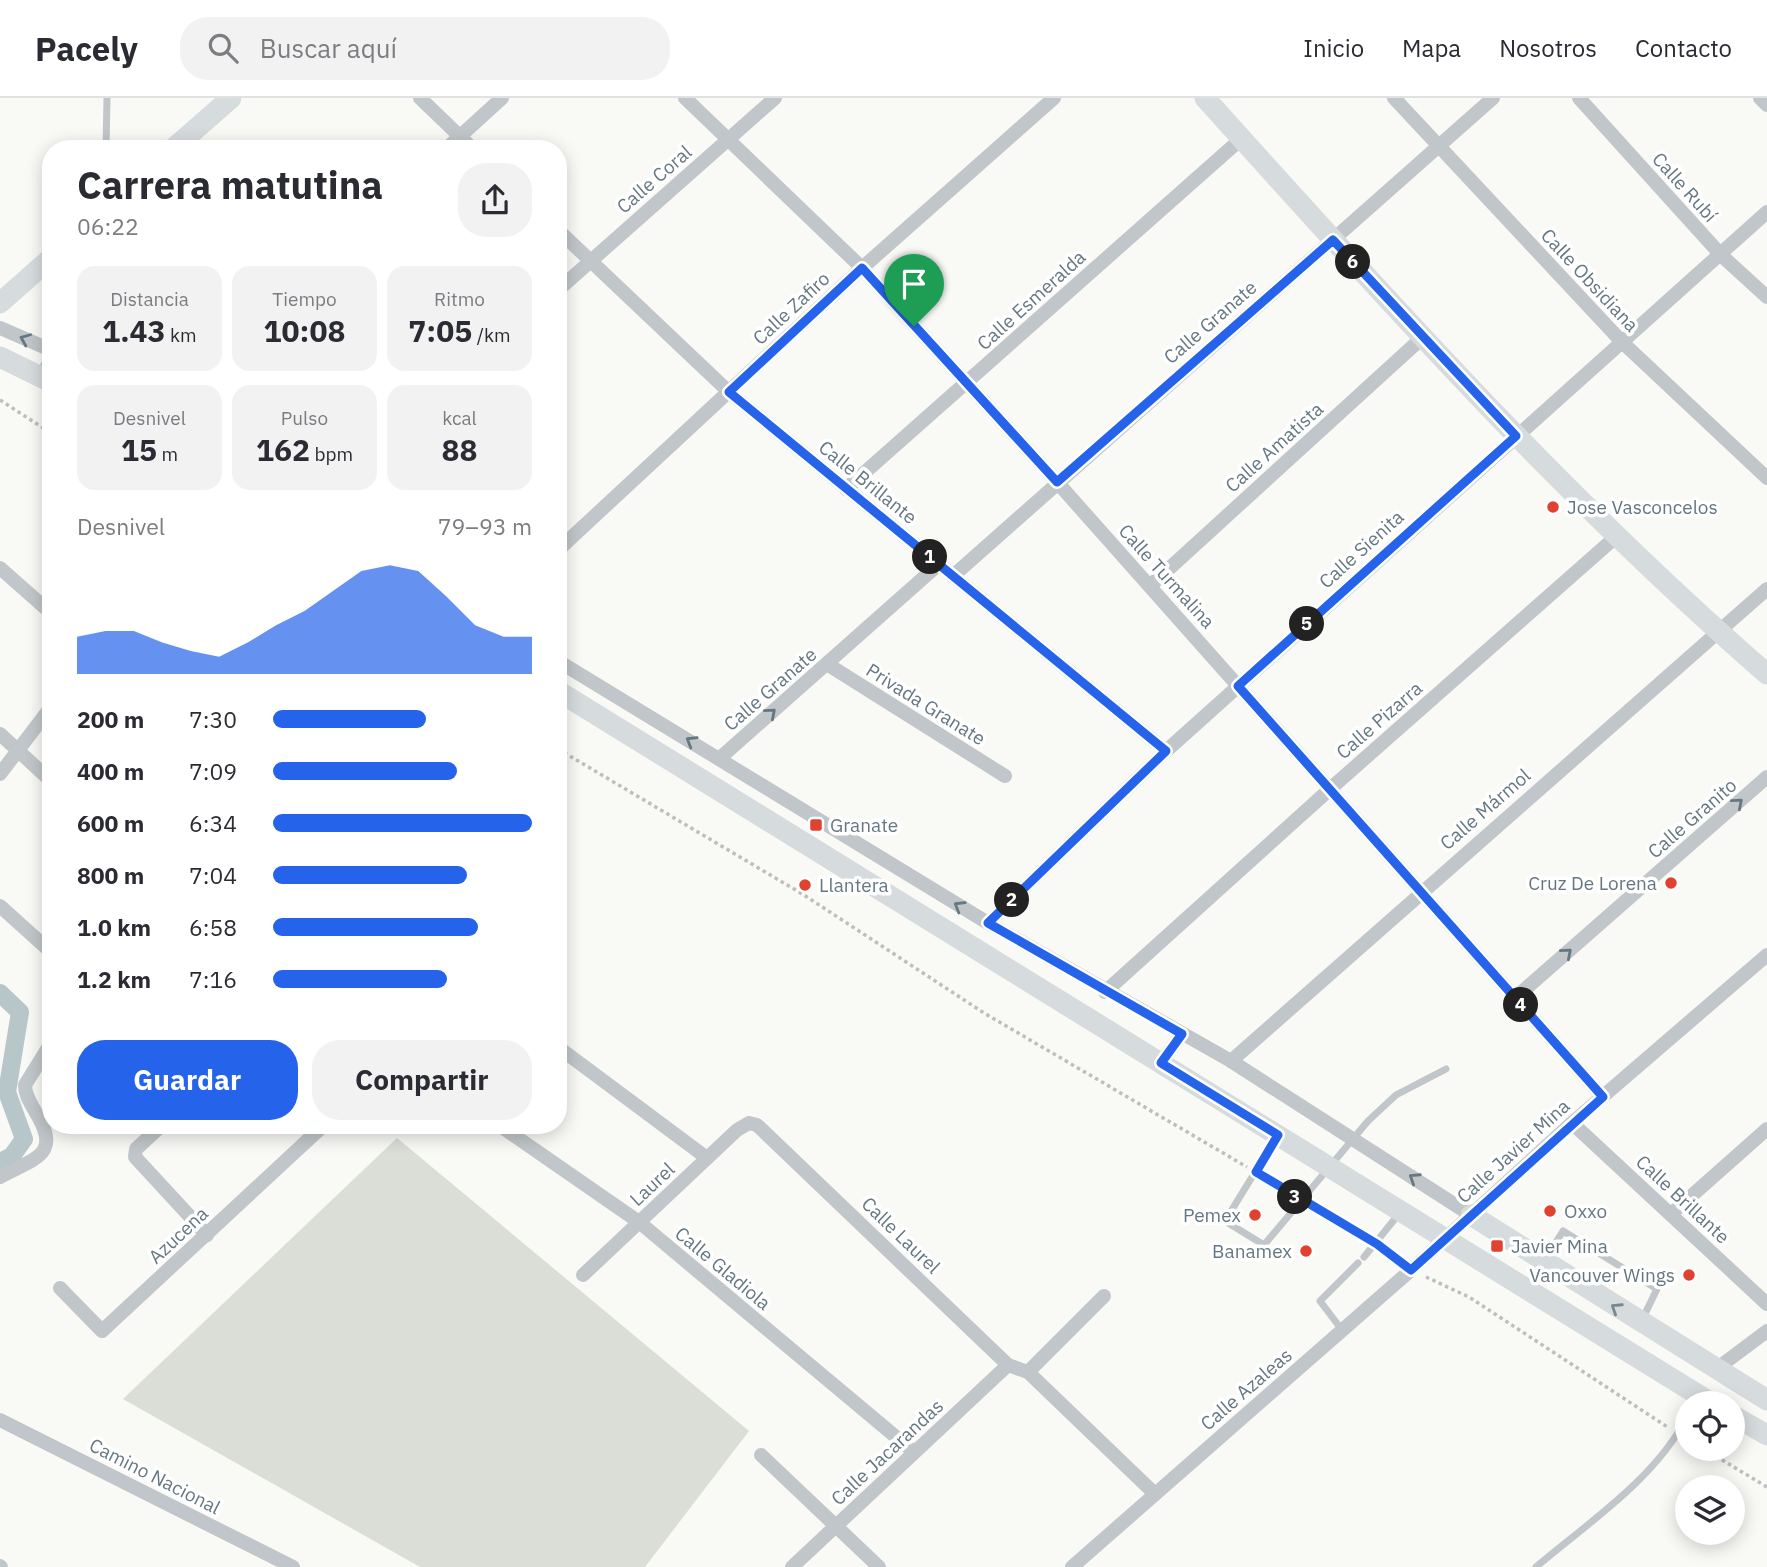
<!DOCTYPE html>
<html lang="es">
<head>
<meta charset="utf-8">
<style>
  :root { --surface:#fff; --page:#f2f2f3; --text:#2b2b33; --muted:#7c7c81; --line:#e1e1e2; --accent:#2563eb }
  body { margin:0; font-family:"IBM Plex Sans",sans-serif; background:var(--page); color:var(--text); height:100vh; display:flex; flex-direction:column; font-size:26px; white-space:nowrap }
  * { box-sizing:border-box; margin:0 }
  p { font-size:23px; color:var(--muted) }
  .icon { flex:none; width:38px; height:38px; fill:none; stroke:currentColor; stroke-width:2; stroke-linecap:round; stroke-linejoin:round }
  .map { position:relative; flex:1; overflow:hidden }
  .drawer { position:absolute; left:42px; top:42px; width:525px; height:994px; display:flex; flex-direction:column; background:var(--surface); border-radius:28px; box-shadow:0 4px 18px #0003 }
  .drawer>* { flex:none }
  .fabs { position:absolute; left:1675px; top:1293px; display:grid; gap:14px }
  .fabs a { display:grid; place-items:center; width:70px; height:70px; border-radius:50%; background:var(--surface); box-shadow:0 4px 18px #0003; font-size:35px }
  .pin { position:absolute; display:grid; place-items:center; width:60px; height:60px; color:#fff; margin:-72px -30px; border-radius:50% 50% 50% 0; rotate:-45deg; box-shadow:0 0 7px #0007 }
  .pin .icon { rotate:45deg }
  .km { position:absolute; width:35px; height:35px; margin:-18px; border-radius:50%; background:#222; color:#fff; font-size:19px; line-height:35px; text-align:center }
  .round { display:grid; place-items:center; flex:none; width:74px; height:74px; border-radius:28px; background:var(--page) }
  .headline { display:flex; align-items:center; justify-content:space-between; height:119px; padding:0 35px }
  h1 { font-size:38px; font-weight:700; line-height:52px }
  .metrics { display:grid; grid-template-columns:repeat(3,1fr); gap:10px; height:119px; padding:7px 35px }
  .metrics div { display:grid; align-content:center; border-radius:18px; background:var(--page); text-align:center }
  .metrics b { font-size:30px; font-weight:700 }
  .metrics small { font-size:19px; font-weight:400 }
  .metrics p { font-size:19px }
  .chart { height:196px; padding:14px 35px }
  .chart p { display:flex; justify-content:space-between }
  .chart svg { width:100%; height:126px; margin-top:7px; fill:var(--accent); opacity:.7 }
  .cta { display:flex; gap:14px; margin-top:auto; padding:14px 35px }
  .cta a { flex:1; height:80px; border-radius:28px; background:var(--accent); color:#fff; font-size:28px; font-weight:700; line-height:80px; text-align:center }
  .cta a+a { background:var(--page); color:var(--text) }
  ul { padding:0 35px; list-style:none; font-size:23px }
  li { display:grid; grid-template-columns:112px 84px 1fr; align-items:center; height:52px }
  li i { height:18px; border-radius:9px; background:var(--accent) }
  header { display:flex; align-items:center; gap:42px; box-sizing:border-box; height:98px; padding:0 35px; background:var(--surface); border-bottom:2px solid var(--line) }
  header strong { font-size:33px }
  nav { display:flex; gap:38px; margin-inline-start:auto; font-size:24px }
  .search { width:490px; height:63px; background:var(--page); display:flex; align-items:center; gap:18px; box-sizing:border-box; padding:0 24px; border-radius:28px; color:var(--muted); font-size:26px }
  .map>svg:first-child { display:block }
  .green { fill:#daded6 }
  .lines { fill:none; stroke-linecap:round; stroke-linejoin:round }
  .canal { stroke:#b7c6c8; stroke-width:18 }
  .path { stroke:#bbbfc1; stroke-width:3.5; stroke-dasharray:3.5 3.5; stroke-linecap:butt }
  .lane { stroke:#c0c6c9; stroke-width:7 }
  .street { stroke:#c0c6c9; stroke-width:14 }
  .secondary { stroke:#d6dbde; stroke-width:21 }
  .oneway { stroke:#657881 }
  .oneway2 { stroke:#76878f }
  .route-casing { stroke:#fff; stroke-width:14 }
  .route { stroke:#2563eb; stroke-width:9 }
  .poi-dot { fill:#e04230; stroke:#fff; stroke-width:2.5 }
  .labels { text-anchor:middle; stroke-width:7; stroke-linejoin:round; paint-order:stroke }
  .street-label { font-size:19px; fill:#657881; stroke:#fff }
  .poi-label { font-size:19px; fill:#657881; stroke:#fff; text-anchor:start }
</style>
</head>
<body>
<header>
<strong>Pacely</strong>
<div class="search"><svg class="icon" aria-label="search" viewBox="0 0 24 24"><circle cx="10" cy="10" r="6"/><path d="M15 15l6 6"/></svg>Buscar aquí</div>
<nav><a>Inicio</a><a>Mapa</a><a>Nosotros</a><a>Contacto</a></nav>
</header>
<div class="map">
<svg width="1767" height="1469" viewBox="0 0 1767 1469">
  <rect width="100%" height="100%" fill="#f9f9f6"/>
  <path class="green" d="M 397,1040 L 749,1333 L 645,1469 L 420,1469 L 123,1301 Z"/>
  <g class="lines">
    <path class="canal" d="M 0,895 L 20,914 L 7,994 L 24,1041 L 12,1058 L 0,1064"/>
    <g class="path">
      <path d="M 0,302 L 51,335"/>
      <path d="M 558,651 L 804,797 L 984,915 L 1247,1069"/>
      <path d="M 1266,1080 L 1292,1097"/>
      <path d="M 1310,1109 L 1364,1139"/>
      <path d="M 1383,1151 L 1399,1163"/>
      <path d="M 1426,1179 L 1469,1199 L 1669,1330"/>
      <path d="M 1704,1351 L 1767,1389"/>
    </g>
    <g class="lane">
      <path d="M 106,51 L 107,0"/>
      <path d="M 1276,1040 L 1225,1123 L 1264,1147 L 1368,1023 L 1396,997 L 1446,971"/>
      <path d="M 1364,1159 L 1398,1117"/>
      <path d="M 1546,1160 L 1563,1133 L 1657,1191 L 1642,1222"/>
      <path d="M 1342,1232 L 1320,1203 L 1358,1165"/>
      <path d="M 1536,1469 C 1589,1424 1655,1381 1687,1319"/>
    </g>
    <g class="street">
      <path d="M 420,0 L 473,51"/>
      <path d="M 685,0 L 862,170 L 1057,384 L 1603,999"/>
      <path d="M 1394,0 L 1622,244 L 1767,380"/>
      <path d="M 1579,0 L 1721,157 L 1767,199"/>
      <path d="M 1760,0 L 1767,7"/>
      <path d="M 446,51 L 502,0"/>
      <path d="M 558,132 L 729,294 L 1166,653"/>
      <path d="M 558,192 L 775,0"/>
      <path d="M 0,230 L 51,252"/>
      <path d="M 42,278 L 51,261"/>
      <path d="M 846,391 L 1241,41"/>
      <path d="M 558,452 L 862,170 L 1054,0"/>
      <path d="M 0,470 L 51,515"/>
      <path d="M 953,478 L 1493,0"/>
      <path d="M 1150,488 L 1423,239"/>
      <path d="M 558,563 L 988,825 L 1231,963 L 1471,1117"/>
      <path d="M 827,566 L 1005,678"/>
      <path d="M 0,636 L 51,683"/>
      <path d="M 720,660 L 939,466"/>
      <path d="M 0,676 L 51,609"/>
      <path d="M 0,808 L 51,854"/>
      <path d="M 988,825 L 1166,653 L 1767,114"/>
      <path d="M 1105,894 L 1330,691 L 1618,437"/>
      <path d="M 1515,900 L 1767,679"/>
      <path d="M 558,949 L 707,1060"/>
      <path d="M 1231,963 L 1767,491"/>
      <path d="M 1161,965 L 1182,936"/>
      <path d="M 1572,1025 L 1767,1206"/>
      <path d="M 162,1027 L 136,1051 L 135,1059 L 207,1137"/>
      <path d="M 499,1027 L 639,1124 L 914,1354"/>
      <path d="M 0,1079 C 37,1059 62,1057 35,1013 C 30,1004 25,997 25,987 L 51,945"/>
      <path d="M 1671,1116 L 1767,1031"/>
      <path d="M 583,1177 L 737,1032 L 749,1025 L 757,1027 L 1008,1267 L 1028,1274 L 1155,1396"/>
      <path d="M 60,1190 L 102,1233 L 324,1027"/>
      <path d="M 1715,1272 L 1767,1233"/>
      <path d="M 1028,1274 L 1104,1198"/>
      <path d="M 0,1322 L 293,1469"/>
      <path d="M 761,1357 L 879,1469"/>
      <path d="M 0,1468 L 1,1469"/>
      <path d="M 792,1469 L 1008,1267"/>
      <path d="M 1072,1469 L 1411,1172 L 1572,1025 L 1767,857"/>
    </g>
    <g class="secondary">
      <path d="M 1205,0 C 1384,199 1564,400 1767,576"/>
      <path d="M 173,51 L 231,0"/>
      <path d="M 0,205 L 51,160"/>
      <path d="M 0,259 L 51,284"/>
      <path d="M 558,593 L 1713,1306"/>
      <path d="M 1471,1117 L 1767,1302"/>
      <path d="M 1732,1317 L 1767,1337"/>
    </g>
  </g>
  <defs><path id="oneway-chevron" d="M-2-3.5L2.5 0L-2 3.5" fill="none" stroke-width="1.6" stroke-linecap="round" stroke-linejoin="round" transform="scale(1.75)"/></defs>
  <g class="oneway">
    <use href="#oneway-chevron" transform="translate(25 241) rotate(-157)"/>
    <use href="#oneway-chevron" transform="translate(771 615) rotate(-41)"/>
    <use href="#oneway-chevron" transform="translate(691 643) rotate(-149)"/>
    <use href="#oneway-chevron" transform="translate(1738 705) rotate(-41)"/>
    <use href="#oneway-chevron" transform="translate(959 808) rotate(-149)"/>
    <use href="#oneway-chevron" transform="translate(1567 855) rotate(-41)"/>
    <use href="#oneway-chevron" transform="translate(1414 1080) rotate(-147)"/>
  </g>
  <use class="oneway2" href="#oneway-chevron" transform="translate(1616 1210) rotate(-147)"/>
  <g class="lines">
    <g class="route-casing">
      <path id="route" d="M 1333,142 L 1516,338 L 1238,588 L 1603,999 L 1411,1172 L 1377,1146 L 1256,1074 L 1278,1037 L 1161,965 L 1182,936 L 988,825 L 1166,653 L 729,294 L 862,170 L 1057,384 Z"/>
    </g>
    <use href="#route" class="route"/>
  </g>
  <g class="poi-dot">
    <circle cx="1553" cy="409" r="7"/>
    <rect x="809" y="720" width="14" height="14" rx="3.5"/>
    <circle cx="1671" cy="785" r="7"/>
    <circle cx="805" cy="787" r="7"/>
    <circle cx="1550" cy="1113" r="7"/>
    <circle cx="1255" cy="1117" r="7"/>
    <rect x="1490" y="1141" width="14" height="14" rx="3.5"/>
    <circle cx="1306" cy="1153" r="7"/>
    <circle cx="1689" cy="1177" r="7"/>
  </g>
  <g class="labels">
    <g class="street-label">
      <text transform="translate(654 81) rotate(-41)" y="7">Calle Coral</text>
      <text transform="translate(1685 89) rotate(48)" y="7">Calle Rubí</text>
      <text transform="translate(1590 182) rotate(47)" y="7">Calle Obsidiana</text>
      <text transform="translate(1031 202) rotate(-42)" y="7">Calle Esmeralda</text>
      <text transform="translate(791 210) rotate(-43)" y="7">Calle Zafiro</text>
      <text transform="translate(1210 224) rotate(-41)" y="7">Calle Granate</text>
      <text transform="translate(1274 349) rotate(-42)" y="7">Calle Amatista</text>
      <text transform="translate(868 384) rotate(39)" y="7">Calle Brillante</text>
      <text transform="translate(1361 451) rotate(-42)" y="7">Calle Sienita</text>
      <text transform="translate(1167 478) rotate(48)" y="7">Calle Turmalina</text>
      <text transform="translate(770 591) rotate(-41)" y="7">Calle Granate</text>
      <text transform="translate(926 606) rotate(32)" y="7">Privada Granate</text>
      <text transform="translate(1379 622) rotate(-41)" y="7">Calle Pizarra</text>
      <text transform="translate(1485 711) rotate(-41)" y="7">Calle Mármol</text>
      <text transform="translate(1692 720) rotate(-41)" y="7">Calle Granito</text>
      <text transform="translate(1513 1053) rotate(-42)" y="7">Calle Javier Mina</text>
      <text transform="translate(652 1086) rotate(-43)" y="7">Laurel</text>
      <text transform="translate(1683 1101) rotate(43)" y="7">Calle Brillante</text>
      <text transform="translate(178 1137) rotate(-43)" y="7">Azucena</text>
      <text transform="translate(901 1137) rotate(44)" y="7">Calle Laurel</text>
      <text transform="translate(723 1170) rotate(40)" y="7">Calle Gladiola</text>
      <text transform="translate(1246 1291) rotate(-41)" y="7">Calle Azaleas</text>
      <text transform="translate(887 1354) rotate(-43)" y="7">Calle Jacarandas</text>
      <text transform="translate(155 1378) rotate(27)" y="7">Camino Nacional</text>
    </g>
    <g class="poi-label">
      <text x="1567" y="416">Jose Vasconcelos</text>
      <text x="830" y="734">Granate</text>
      <text x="1657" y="792" text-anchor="end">Cruz De Lorena</text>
      <text x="819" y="794">Llantera</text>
      <text x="1564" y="1120">Oxxo</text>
      <text x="1241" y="1124" text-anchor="end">Pemex</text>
      <text x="1511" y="1155">Javier Mina</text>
      <text x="1292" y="1160" text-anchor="end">Banamex</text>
      <text x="1675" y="1184" text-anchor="end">Vancouver Wings</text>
    </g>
  </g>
</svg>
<div class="fabs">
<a><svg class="icon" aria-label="locate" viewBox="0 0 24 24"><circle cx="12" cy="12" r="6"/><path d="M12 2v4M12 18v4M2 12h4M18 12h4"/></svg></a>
<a><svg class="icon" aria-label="layers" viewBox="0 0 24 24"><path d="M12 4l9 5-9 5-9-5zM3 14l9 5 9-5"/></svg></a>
</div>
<div class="pin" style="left:914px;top:228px;background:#1e9e55"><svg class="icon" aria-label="arrive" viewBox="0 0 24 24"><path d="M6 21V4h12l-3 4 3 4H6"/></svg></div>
<b class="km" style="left:930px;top:459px">1</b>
<b class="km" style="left:1012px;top:802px">2</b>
<b class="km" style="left:1295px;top:1099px">3</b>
<b class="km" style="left:1521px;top:907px">4</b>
<b class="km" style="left:1307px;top:526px">5</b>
<b class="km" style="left:1353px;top:164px">6</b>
<section class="drawer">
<div class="headline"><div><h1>Carrera matutina</h1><p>06:22</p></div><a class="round"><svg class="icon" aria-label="share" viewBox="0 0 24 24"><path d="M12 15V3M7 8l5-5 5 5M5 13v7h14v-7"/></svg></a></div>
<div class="metrics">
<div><p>Distancia</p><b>1.43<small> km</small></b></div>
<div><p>Tiempo</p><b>10:08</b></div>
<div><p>Ritmo</p><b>7:05<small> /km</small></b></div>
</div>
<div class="metrics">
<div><p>Desnivel</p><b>15<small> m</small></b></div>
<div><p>Pulso</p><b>162<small> bpm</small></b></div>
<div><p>kcal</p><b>88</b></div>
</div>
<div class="chart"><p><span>Desnivel</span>79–93 m</p>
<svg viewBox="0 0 160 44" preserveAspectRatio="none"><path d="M0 44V31L10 29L20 29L30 33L40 36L50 38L60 33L70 27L80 22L90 15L100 8L110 6L120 8L130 17L140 27L150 31L160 31V44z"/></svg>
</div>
<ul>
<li><b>200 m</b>7:30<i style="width:59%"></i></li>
<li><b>400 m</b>7:09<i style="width:71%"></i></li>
<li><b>600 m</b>6:34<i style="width:100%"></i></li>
<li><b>800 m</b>7:04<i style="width:75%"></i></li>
<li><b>1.0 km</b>6:58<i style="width:79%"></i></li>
<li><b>1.2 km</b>7:16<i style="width:67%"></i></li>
</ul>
<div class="cta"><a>Guardar</a><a>Compartir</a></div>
</section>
</div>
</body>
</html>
